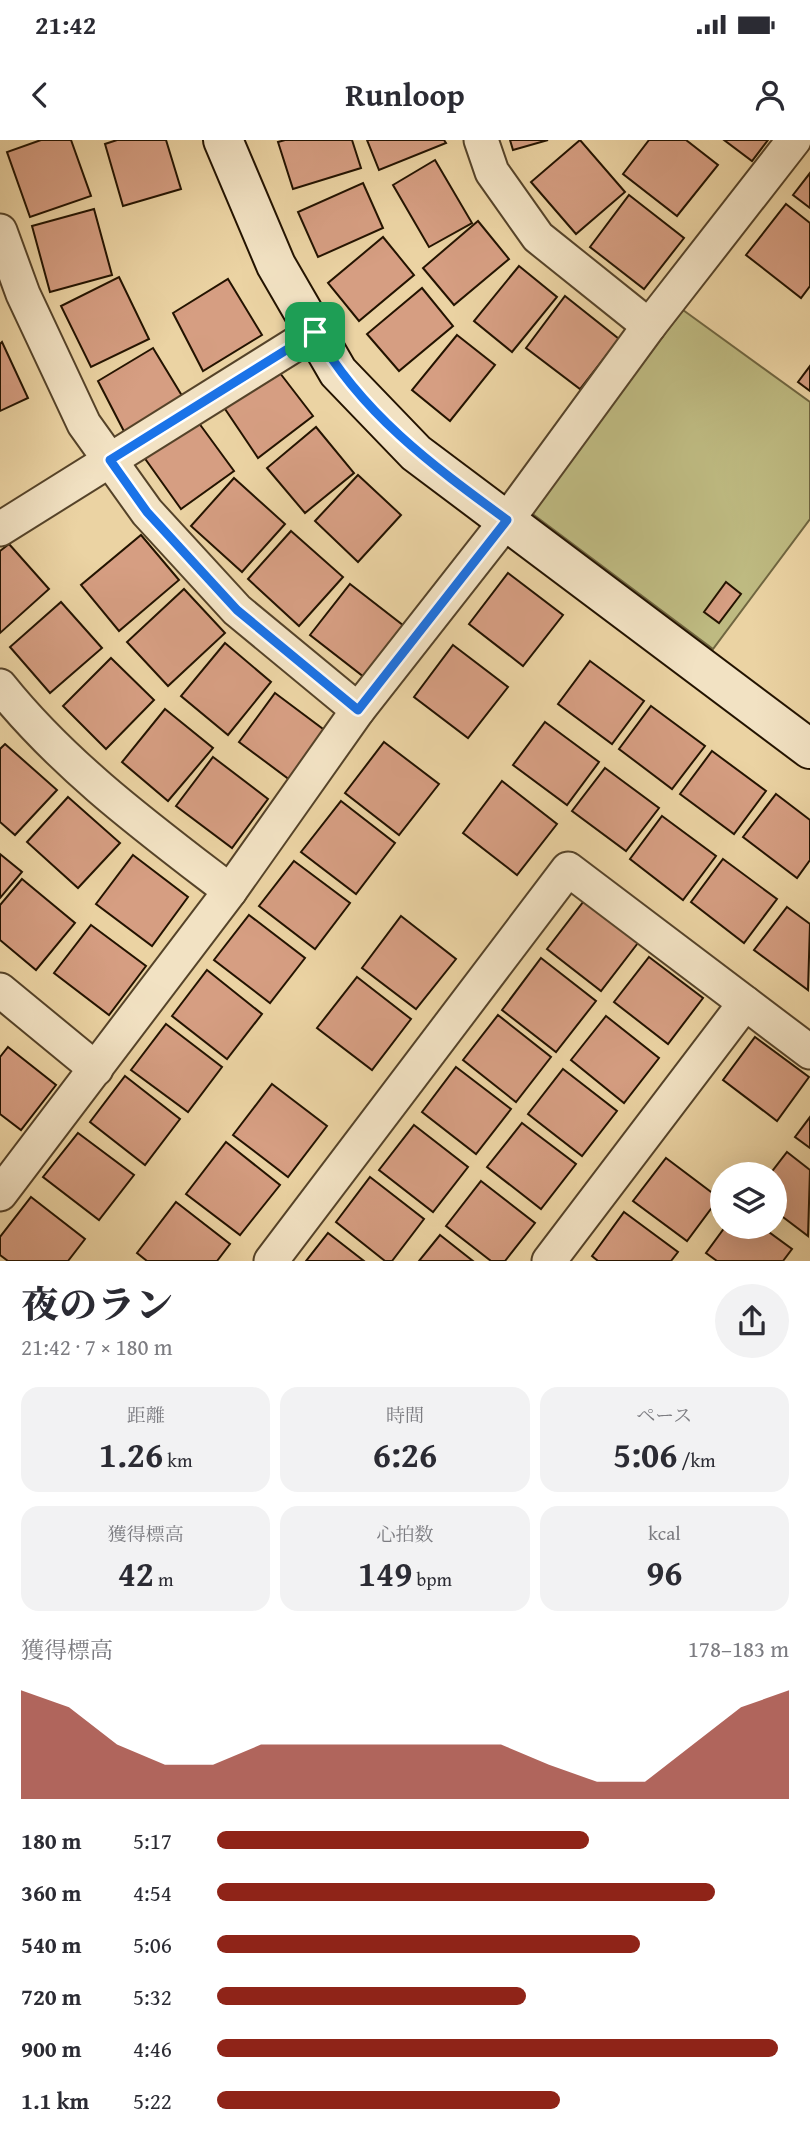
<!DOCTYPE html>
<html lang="ja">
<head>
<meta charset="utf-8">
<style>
  :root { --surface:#fff; --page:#f2f2f3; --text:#2b2b33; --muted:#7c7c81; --accent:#8f2418 }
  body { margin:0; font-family:"Gentium Book Plus","Noto Serif JP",serif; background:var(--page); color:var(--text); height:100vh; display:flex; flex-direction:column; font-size:26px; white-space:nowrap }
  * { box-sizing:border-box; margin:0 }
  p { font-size:23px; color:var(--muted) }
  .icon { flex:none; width:38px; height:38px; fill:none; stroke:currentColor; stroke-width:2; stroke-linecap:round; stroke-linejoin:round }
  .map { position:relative; height:1121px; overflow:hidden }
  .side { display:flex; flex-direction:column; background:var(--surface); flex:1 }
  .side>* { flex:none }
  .controls { position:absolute; left:710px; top:1022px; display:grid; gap:14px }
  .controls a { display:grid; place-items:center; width:77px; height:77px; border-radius:50%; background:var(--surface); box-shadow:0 7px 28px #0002; font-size:35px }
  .pin { position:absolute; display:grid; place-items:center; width:60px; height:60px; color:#fff; margin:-30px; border-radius:14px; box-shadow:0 4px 10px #0006 }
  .round { display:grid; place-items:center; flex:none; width:74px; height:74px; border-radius:37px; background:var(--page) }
  .head { display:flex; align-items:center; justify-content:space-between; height:119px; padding:0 21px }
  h1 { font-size:38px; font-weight:800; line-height:52px }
  .stats { display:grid; grid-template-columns:repeat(3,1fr); gap:10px; height:119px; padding:7px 21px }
  .stats div { display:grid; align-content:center; border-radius:18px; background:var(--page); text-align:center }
  .stats b { font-size:35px; font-weight:800 }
  .stats small { font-size:19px; font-weight:400 }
  .stats p { font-size:19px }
  .chart { height:196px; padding:14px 21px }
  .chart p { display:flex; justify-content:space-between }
  .chart svg { width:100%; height:126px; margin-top:7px; fill:var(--accent); opacity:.7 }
  ul { padding:0 21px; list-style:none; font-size:23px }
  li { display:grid; grid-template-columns:112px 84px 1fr; align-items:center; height:52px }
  li i { height:18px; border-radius:9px; background:var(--accent) }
  .status { display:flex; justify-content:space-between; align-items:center; height:49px; padding:0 35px; background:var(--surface); direction:ltr }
  .status svg { height:19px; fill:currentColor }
  header { display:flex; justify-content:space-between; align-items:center; height:91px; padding:0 21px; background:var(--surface); font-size:32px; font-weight:800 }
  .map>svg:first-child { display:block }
  .green { fill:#beba81; stroke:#706640; stroke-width:2 }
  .building { fill:#d69e82; stroke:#231300; stroke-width:2 }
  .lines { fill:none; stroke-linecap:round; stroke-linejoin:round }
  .street-casing { stroke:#554329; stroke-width:37 }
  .secondary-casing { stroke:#231300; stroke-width:42 }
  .street { stroke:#f2e2c3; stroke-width:33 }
  .secondary { stroke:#f2e2c3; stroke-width:38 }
  .route-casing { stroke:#fff; stroke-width:14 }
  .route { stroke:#1a73e8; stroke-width:9 }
</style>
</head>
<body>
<div class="status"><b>21:42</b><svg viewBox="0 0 49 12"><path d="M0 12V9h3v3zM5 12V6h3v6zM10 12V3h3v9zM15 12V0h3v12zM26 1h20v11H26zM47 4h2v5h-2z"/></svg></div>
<header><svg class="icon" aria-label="back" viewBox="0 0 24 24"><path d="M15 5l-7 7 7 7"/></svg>Runloop<svg class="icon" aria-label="person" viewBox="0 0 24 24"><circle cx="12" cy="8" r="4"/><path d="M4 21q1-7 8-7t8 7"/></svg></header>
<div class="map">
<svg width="810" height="1121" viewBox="0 0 810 1121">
  <rect width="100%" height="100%" fill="#ebd3a3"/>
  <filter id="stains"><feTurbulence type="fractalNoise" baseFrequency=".00286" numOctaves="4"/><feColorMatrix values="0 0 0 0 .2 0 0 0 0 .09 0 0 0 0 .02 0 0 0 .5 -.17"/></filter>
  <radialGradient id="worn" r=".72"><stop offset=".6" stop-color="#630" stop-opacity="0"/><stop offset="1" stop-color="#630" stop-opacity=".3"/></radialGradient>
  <path class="green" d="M 683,170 L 810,262 L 810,379 L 713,509 L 530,372 Z"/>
  <g class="building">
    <path d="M 41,0 L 71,0 L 91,56 L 30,77 L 7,12 Z"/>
    <path d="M 117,0 L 166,0 L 181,49 L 123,66 L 105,4 Z"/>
    <path d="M 285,0 L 352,0 L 361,28 L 293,49 L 278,2 Z"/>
    <path d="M 367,0 L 444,0 L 446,3 L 379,30 Z"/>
    <path d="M 510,0 L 548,0 L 513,10 Z"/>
    <path d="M 580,0 L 625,52 L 576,94 L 531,42 Z"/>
    <path d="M 649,0 L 686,0 L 718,25 L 677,76 L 623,34 Z"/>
    <path d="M 724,0 L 768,0 L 752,21 Z"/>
    <path d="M 435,20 L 472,83 L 429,107 L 393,45 Z"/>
    <path d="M 810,33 L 810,68 L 793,55 Z"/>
    <path d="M 363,43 L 383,88 L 318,117 L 298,72 Z"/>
    <path d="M 629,55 L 684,98 L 644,149 L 590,107 Z"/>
    <path d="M 786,64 L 810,83 L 810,146 L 801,158 L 746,115 Z"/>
    <path d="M 94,69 L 112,135 L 50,152 L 32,86 Z"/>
    <path d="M 478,81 L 509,119 L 454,165 L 423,128 Z"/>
    <path d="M 383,97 L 414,135 L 359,181 L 328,143 Z"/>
    <path d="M 519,126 L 557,157 L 512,212 L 474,181 Z"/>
    <path d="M 119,137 L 149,199 L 91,227 L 61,166 Z"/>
    <path d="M 228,139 L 262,195 L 203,231 L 173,173 Z"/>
    <path d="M 422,148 L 453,186 L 399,231 L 367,194 Z"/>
    <path d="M 565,156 L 619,199 L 580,249 L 526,208 Z"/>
    <path d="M 457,195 L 495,225 L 450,281 L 412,250 Z"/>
    <path d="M 2,202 L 28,258 L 0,271 L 0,204 Z"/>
    <path d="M 153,208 L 187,264 L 128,299 L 98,241 Z"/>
    <path d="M 273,224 L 313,276 L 258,318 L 221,263 Z"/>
    <path d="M 810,226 L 810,251 L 798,242 Z"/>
    <path d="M 193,275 L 234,331 L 181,369 L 141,313 Z"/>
    <path d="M 316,287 L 354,333 L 305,373 L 267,328 Z"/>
    <path d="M 358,335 L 401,375 L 358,422 L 315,381 Z"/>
    <path d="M 234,338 L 285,384 L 242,432 L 191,386 Z"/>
    <path d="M 291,391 L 343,437 L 299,486 L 248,439 Z"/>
    <path d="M 141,395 L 179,440 L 119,491 L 81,445 Z"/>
    <path d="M 9,404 L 49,449 L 0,493 L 0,411 Z"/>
    <path d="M 508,433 L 563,475 L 523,526 L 469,484 Z"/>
    <path d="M 726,442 L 741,454 L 719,483 L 704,472 Z"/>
    <path d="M 350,444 L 404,486 L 364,537 L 310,495 Z"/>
    <path d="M 184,449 L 225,493 L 168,546 L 127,502 Z"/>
    <path d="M 61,462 L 102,508 L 50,553 L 10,507 Z"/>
    <path d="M 225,503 L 271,542 L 228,595 L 181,556 Z"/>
    <path d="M 453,505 L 508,547 L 468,598 L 414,557 Z"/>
    <path d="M 111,518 L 154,560 L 106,609 L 63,566 Z"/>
    <path d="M 590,521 L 644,561 L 612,604 L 558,564 Z"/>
    <path d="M 275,553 L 331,595 L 294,643 L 239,602 Z"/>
    <path d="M 651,566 L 705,606 L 672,649 L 619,609 Z"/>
    <path d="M 165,569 L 213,608 L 168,661 L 122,622 Z"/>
    <path d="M 545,582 L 599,622 L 567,665 L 513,625 Z"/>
    <path d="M 384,602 L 439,644 L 399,695 L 345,653 Z"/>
    <path d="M 5,604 L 57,650 L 15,695 L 0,682 L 0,609 Z"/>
    <path d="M 712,611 L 766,651 L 734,694 L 680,654 Z"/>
    <path d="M 213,617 L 268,659 L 232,708 L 176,666 Z"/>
    <path d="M 605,628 L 659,668 L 626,711 L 572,671 Z"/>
    <path d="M 502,641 L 557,684 L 517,735 L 463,693 Z"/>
    <path d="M 776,654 L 810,680 L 810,720 L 797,738 L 743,697 Z"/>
    <path d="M 68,657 L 120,703 L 78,748 L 27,702 Z"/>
    <path d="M 341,661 L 395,703 L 356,754 L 301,712 Z"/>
    <path d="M 662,676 L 716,716 L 683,760 L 630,719 Z"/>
    <path d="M 0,714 L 22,732 L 0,758 Z"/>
    <path d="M 133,715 L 188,757 L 152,806 L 96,764 Z"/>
    <path d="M 723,719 L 777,759 L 744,803 L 691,762 Z"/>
    <path d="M 294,721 L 350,763 L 315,809 L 259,766 Z"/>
    <path d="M 22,739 L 75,783 L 36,830 L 0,800 L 0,765 Z"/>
    <path d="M 587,757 L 641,799 L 601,851 L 547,809 Z"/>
    <path d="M 787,767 L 810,784 L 808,850 L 754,810 Z"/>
    <path d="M 249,775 L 305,818 L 270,863 L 214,820 Z"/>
    <path d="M 401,776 L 456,819 L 416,869 L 362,828 Z"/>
    <path d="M 91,785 L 146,826 L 109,875 L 54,833 Z"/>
    <path d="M 649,817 L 703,858 L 668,904 L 614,862 Z"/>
    <path d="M 541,818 L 596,861 L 556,912 L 502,870 Z"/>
    <path d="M 207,830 L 262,874 L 227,919 L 172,876 Z"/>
    <path d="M 357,837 L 411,879 L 372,930 L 317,888 Z"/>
    <path d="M 498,875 L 551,917 L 516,962 L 463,920 Z"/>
    <path d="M 606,876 L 659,918 L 624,963 L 571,920 Z"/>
    <path d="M 166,884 L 222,927 L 188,972 L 131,930 Z"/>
    <path d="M 755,897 L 809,937 L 777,981 L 723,940 Z"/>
    <path d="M 8,907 L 56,945 L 21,990 L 0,974 L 0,917 Z"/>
    <path d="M 456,927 L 511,969 L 476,1014 L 422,972 Z"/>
    <path d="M 563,929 L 617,971 L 582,1016 L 528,974 Z"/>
    <path d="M 125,936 L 180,979 L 145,1025 L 90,982 Z"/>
    <path d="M 272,944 L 327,986 L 288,1037 L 233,995 Z"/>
    <path d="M 810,977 L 810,1008 L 795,997 Z"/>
    <path d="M 522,983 L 576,1024 L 541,1069 L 487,1027 Z"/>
    <path d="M 414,985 L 468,1027 L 433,1072 L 379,1030 Z"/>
    <path d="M 78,993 L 134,1035 L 99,1080 L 43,1037 Z"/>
    <path d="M 226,1002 L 280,1045 L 240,1095 L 186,1054 Z"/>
    <path d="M 787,1012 L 810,1030 L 808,1096 L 775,1071 L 775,1034 L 770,1034 Z"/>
    <path d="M 666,1018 L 719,1058 L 687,1101 L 633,1061 Z"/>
    <path d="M 370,1037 L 424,1079 L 392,1121 L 385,1121 L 336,1082 Z"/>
    <path d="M 481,1041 L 535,1083 L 505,1121 L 491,1121 L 446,1086 Z"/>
    <path d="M 31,1057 L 85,1099 L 68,1121 L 8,1121 L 0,1115 L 0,1097 Z"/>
    <path d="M 176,1062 L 230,1104 L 217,1121 L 147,1121 L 137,1113 Z"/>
    <path d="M 624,1072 L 678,1112 L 671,1121 L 598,1121 L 592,1116 Z"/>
    <path d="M 725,1087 L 762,1087 L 792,1109 L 783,1121 L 717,1121 L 706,1113 Z"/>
    <path d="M 328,1093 L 364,1121 L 306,1121 Z"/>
    <path d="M 440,1095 L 473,1121 L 419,1121 Z"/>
  </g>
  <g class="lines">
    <g class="street-casing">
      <g id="street">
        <path d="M 481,0 L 492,32 L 538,97 L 649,186"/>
        <path d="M 0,91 L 23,154 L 84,284 L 147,372 L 237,470 L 358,570"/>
        <path d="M 0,389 L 315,192"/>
        <path d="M 0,546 C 65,627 148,688 230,751"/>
        <path d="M 0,850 L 96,929"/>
        <path d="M 0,1054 L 230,751 L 358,570 L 507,380 L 649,186 L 794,0"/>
        <path d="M 271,1121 L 568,729 L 810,912"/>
        <path d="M 549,1121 L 745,863"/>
      </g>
    </g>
    <g class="secondary-casing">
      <path id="secondary" d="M 223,0 L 276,125 L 338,232 L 416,313 L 810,609"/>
    </g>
    <use href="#street" class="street"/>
    <use href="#secondary" class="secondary"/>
  </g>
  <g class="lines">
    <g class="route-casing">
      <path id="route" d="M 315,192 C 362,274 432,325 507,380 L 358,570 L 237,470 L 147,372 L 110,320 Z"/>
    </g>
    <use href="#route" class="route"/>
  </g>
  <rect width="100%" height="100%" filter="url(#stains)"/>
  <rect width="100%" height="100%" fill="url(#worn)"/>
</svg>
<div class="controls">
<a><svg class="icon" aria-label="layers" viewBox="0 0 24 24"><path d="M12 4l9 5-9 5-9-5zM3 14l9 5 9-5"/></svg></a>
</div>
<div class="pin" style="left:315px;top:192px;background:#1e9e55"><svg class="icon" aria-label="arrive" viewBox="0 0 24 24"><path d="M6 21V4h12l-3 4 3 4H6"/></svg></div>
</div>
<section class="side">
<div class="head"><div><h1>夜のラン</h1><p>21:42 · 7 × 180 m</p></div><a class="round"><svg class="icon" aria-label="share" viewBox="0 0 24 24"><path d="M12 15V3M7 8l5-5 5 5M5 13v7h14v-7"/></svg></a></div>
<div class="stats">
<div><p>距離</p><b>1.26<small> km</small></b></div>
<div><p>時間</p><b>6:26</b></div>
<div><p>ペース</p><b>5:06<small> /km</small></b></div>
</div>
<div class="stats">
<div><p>獲得標高</p><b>42<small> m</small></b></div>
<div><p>心拍数</p><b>149<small> bpm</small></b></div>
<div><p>kcal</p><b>96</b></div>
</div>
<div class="chart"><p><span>獲得標高</span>178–183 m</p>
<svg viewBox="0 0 160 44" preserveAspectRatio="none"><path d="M0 44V6L10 12L20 25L30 32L40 32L50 25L60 25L70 25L80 25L90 25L100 25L110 32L120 38L130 38L140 25L150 12L160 6V44z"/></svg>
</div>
<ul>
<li><b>180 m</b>5:17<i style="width:65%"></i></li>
<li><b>360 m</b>4:54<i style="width:87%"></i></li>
<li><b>540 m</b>5:06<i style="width:74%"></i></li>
<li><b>720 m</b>5:32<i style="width:54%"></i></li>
<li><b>900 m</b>4:46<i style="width:98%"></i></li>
<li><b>1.1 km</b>5:22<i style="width:60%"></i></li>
</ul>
</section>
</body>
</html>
